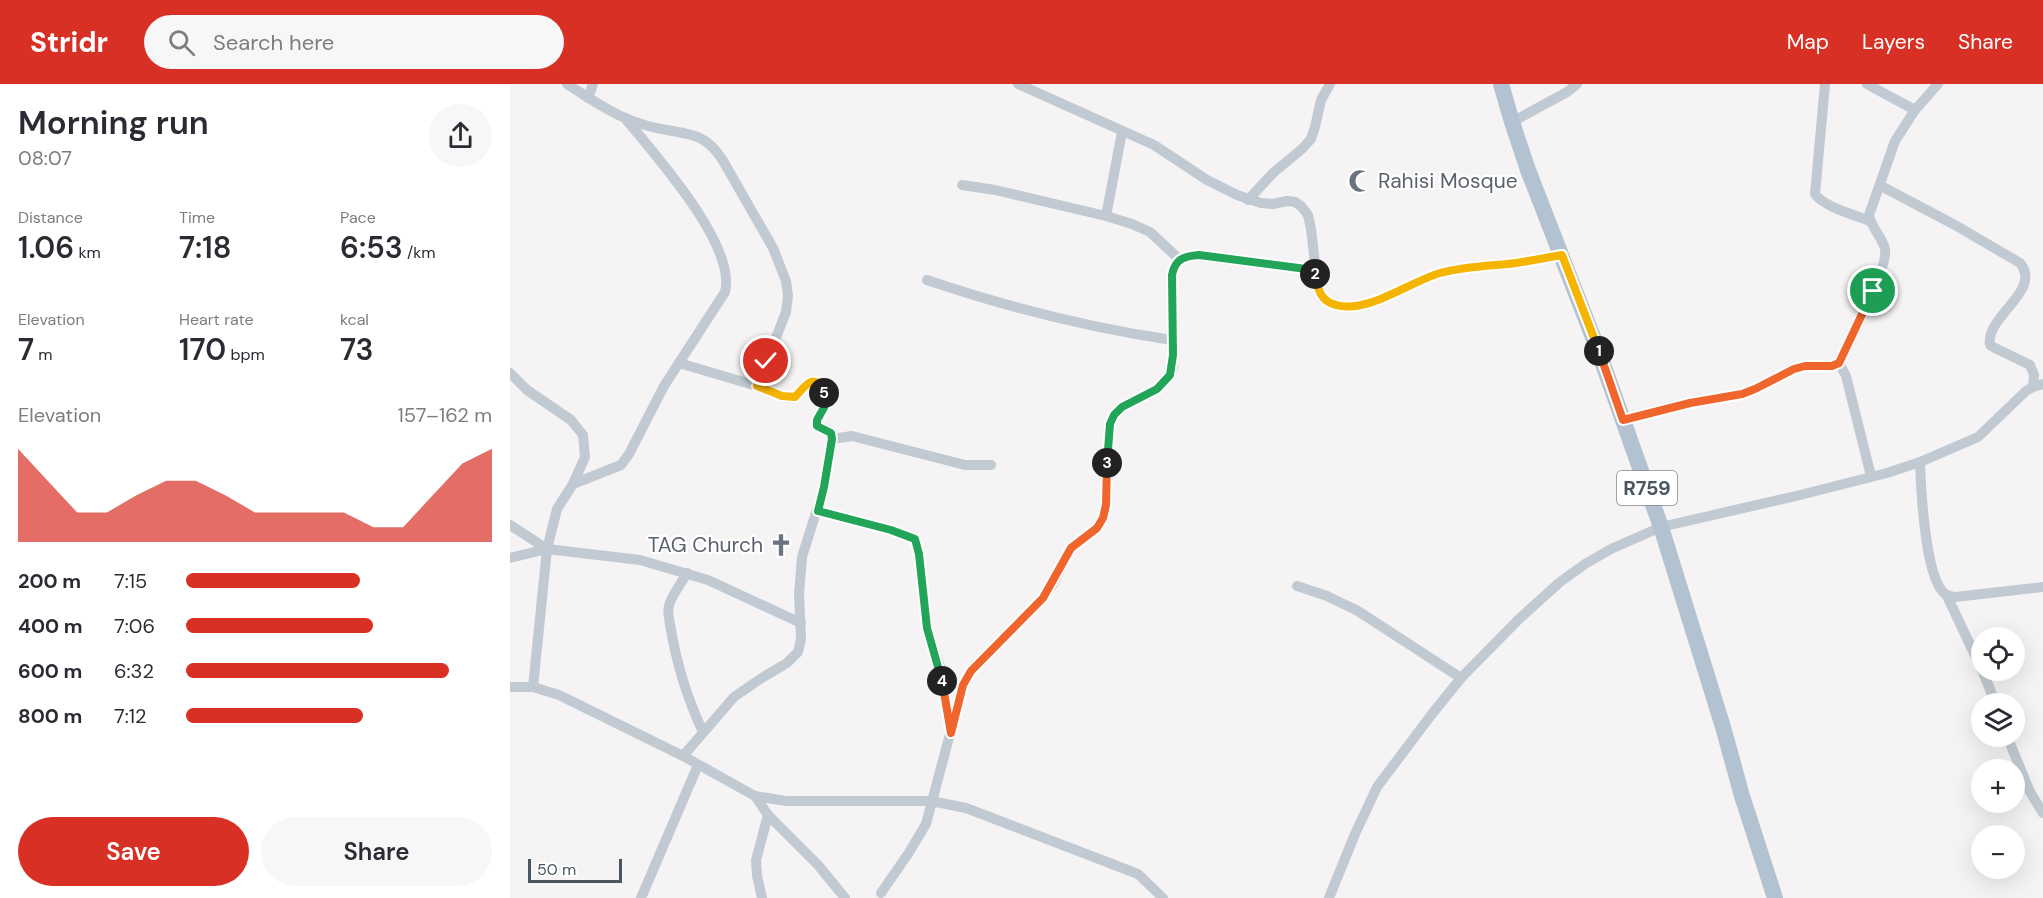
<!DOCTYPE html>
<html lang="en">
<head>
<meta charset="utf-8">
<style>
  :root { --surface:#fff; --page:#f7f7f7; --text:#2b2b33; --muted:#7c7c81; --accent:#d93025 }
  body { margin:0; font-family:"DM Sans",sans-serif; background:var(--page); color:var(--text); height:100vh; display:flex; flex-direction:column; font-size:22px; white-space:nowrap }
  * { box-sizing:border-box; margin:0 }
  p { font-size:20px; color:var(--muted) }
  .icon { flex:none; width:33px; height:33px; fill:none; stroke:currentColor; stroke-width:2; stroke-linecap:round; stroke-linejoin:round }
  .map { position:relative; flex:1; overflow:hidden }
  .panel { display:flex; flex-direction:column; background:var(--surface); width:510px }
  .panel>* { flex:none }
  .fabs { position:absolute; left:1461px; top:543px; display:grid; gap:12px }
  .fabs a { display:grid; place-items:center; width:54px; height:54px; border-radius:50%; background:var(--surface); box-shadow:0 6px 24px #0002; font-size:30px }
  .scale { position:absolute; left:18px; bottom:15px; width:94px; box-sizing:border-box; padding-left:6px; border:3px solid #4a5661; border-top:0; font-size:16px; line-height:21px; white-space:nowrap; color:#4a5661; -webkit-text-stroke:4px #fff; paint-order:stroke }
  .pin { position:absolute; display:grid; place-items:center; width:51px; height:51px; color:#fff; margin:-26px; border:3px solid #fff; border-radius:50%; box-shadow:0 2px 6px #0007 }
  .km { position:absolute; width:30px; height:30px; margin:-15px; border-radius:50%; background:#222; color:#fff; font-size:16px; line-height:30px; text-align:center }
  .round { display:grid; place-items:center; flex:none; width:63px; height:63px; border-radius:32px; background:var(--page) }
  .overview { display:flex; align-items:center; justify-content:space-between; height:102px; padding:0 18px }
  h1 { font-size:33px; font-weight:600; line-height:45px }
  .figures { display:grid; grid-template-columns:repeat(3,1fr); gap:9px; height:102px; padding:6px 18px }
  .figures div { display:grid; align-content:center }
  .figures b { font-size:30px; font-weight:600 }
  .figures small { font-size:16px; font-weight:400 }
  .figures p { font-size:16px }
  .chart { height:168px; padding:12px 18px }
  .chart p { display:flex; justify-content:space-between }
  .chart svg { width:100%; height:108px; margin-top:6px; fill:var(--accent); opacity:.7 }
  .action { display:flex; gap:12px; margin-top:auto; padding:12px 18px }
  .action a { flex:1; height:69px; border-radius:36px; background:var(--accent); color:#fff; font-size:24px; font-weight:600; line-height:69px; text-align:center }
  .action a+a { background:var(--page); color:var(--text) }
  ul { padding:0 18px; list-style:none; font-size:20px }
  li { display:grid; grid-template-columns:96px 72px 1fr; align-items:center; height:45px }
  li i { height:15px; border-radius:8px; background:var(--accent) }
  header { display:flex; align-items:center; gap:36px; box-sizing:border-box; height:84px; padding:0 30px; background:var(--accent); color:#fff }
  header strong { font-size:28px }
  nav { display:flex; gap:33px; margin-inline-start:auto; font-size:21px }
  .search { width:420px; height:54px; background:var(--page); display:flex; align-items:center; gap:15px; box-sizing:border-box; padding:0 21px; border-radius:33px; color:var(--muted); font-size:22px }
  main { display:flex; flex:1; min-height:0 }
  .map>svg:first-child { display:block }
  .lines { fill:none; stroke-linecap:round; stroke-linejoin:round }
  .minor { stroke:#c1cad2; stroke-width:10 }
  .primary { stroke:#b3c2d1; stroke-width:16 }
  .split-1-casing { stroke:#fff; stroke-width:12 }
  .split-2-casing { stroke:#fff; stroke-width:12 }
  .split-3-casing { stroke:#fff; stroke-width:12 }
  .split-4-casing { stroke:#fff; stroke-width:12 }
  .split-5-casing { stroke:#fff; stroke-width:12 }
  .split-6-casing { stroke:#fff; stroke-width:12 }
  .split-1 { stroke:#f0652b; stroke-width:8 }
  .split-2 { stroke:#f5b400; stroke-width:8 }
  .split-3 { stroke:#22a559; stroke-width:8 }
  .split-4 { stroke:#f0652b; stroke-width:8 }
  .split-5 { stroke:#22a559; stroke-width:8 }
  .split-6 { stroke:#f5b400; stroke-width:8 }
  .labels { text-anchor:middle; stroke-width:4.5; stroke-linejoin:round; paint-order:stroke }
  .shield { fill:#fff; stroke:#808990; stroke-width:1.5 }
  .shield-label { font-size:20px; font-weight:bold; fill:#4a5661 }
  .worship-label { font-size:21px; fill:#5b616d; stroke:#fff; text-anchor:start }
</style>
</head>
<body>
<header>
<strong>Stridr</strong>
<div class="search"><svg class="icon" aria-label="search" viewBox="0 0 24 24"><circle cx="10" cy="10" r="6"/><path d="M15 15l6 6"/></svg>Search here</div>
<nav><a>Map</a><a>Layers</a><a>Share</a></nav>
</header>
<main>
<section class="panel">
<div class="overview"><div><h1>Morning run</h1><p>08:07</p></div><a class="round"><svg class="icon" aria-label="share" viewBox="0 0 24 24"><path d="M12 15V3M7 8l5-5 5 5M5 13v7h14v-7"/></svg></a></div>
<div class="figures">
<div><p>Distance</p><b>1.06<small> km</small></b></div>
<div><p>Time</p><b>7:18</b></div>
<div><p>Pace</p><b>6:53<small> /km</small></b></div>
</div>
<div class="figures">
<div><p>Elevation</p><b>7<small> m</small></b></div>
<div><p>Heart rate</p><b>170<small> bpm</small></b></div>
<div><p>kcal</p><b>73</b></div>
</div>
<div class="chart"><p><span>Elevation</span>157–162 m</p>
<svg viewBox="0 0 160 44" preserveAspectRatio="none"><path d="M0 44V6L10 19L20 32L30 32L40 25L50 19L60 19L70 25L80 32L90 32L100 32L110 32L120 38L130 38L140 25L150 12L160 6V44z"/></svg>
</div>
<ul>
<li><b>200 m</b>7:15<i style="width:57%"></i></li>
<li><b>400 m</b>7:06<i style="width:61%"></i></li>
<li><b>600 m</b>6:32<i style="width:86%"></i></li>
<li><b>800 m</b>7:12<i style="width:58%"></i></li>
</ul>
<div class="action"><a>Save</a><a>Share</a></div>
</section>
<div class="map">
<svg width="1533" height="814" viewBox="0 0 1533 814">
  <rect width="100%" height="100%" fill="#f5f3f3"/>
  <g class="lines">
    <g class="minor">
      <path d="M 57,0 C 76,12 93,24 113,33 C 127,39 143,44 157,46 C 184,51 196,51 212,75 L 263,164 L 276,197 L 278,212 L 276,228 L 247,302"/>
      <path d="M 508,0 L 644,61 L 697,96 L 727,111 L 751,119 L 763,120 L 777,117 L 785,118 L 791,122 L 798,131 L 801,145 L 808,205 L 813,215 L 827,222 L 849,222 L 863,218 L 928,190 L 948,185 L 1000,180 L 1052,171"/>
      <path d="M 1315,0 L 1305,110 C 1314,123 1345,131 1360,137"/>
      <path d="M 1357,0 L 1405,26"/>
      <path d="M 78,14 L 83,0"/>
      <path d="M 1002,38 L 1057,8 L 1067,0"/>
      <path d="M 452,101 L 485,106 L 596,132 L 622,140 L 640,148 L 669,175"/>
      <path d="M 1371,102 L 1445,141 L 1510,179 C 1533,207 1475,232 1480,261 L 1485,264 L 1520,281 L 1524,291 L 1523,303"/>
      <path d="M 738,116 L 763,89 L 792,65 L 801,55 L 805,43 L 811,16 L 820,0"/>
      <path d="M 596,132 L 612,48"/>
      <path d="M 417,196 C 497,223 579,244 662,256"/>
      <path d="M 169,279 L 247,302 L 279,314 L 285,313 L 300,298 L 308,299 C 327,323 306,323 307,342 L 318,346 L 322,352 L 314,403 L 292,473 L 289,510 L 291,555 L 288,568 L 277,579 L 250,595 L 224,613 L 173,672"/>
      <path d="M 1329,279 L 1336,292 L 1361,392"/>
      <path d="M 0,289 L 17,306 L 61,336 L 73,351 L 75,373 L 63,400"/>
      <path d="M 1113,336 L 1181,319 L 1232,310 L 1245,305 L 1284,285 L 1295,282 L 1322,282 L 1329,279 C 1340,258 1378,185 1375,165 C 1372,152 1361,144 1359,131 L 1385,57 L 1405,26 L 1428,0"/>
      <path d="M 322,355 L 342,352 L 455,381 L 481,381"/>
      <path d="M 1410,378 C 1411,405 1415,489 1433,508 C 1436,512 1440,512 1445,513 L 1533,503"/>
      <path d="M 308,427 L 381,446 L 405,455 L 409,470 L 417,544 L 430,583 L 440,643"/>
      <path d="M 0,441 L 37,465"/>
      <path d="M 0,474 L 37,465 L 130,476 L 198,496 L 291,539"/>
      <path d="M 177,489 C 172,499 161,511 159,522 C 157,527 159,534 160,540 C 166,578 177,614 193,648"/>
      <path d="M 787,502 L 817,512 L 848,527 L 951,594"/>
      <path d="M 1437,512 L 1472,586"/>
      <path d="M 1472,586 L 1486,620"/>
      <path d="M 0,603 L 23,603 L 49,611 L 173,672 L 245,712 L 276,717 L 421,717 L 456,724 L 628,790 L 653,814"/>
      <path d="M 23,603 L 37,465 L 47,425 L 63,400 L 111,381 L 119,370 L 154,302 L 215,208 C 227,161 144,70 115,34"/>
      <path d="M 1497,652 L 1520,708 L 1533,729"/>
      <path d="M 245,712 L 258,731 L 246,776 L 247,792 L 252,814"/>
      <path d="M 258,731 L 308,781 L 335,814"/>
      <path d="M 371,809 L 398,770 L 416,740 L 453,601 L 461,587 L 533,514 L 543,500 L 561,464 L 587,444 L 593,434 L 596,421 L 598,354 L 600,340 L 604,331 L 612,323 L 647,305 L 660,291 L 663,284 L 662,191 C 665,175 674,172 689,172 L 804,186"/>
      <path d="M 131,814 L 188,681"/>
      <path d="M 819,814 L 845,750 L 867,703 L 922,630 L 951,594 L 1008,536 L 1050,498 L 1075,480 L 1101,465 L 1151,443 L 1286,412 L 1377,389 L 1410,378 L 1468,353 L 1516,307 L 1523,303 L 1533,300"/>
    </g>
    <path class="primary" d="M 991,0 L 1002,38 L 1018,86 L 1088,266 L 1151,443 L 1213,643 L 1232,712 L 1265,814"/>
  </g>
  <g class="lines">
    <g class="split-1-casing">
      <path id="split-1" d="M 1089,267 L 1113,336 L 1180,319 L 1232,310 L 1245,305 L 1284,285 L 1295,282 L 1322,282 L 1329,279 L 1363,207"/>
    </g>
    <g class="split-2-casing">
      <path id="split-2" d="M 805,190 C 808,205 810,217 826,221 C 858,230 899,198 930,189 C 952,183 975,182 997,180 C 1016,178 1034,174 1052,171 L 1089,267"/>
    </g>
    <g class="split-3-casing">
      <path id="split-3" d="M 597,379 L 600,340 L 604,331 L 612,323 L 647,305 L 660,291 L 663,271 L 662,191 C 665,175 674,172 689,171 L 804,186 L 805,190"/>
    </g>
    <g class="split-4-casing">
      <path id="split-4" d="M 432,597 L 441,649 L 453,601 L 461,587 L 533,514 L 561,464 L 587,444 L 593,434 L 596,421 L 597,379"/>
    </g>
    <g class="split-5-casing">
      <path id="split-5" d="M 314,309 L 316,320 L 307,336 L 307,342 L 321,349 L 322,355 L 314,403 L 308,427 L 381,446 L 405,455 L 409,470 L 417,544 L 432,597"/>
    </g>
    <g class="split-6-casing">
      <path id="split-6" d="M 256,277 L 247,302 L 272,312 L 285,313 C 295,303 304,286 314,309"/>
    </g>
    <use href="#split-1" class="split-1"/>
    <use href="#split-2" class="split-2"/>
    <use href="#split-3" class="split-3"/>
    <use href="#split-4" class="split-4"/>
    <use href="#split-5" class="split-5"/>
    <use href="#split-6" class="split-6"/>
  </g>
  <defs>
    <g id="mosque-bare" transform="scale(1.8)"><path d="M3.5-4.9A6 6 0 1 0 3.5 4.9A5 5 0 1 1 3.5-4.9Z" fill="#6b7280" stroke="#fff" stroke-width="2.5" paint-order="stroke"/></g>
    <g id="church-bare" transform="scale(1.8)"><path d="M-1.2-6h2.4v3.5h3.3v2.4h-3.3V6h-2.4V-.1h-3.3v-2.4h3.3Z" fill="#6b7280" stroke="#fff" stroke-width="2.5" paint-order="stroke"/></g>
  </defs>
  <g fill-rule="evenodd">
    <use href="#mosque-bare" x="850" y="97"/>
    <use href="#church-bare" x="271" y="461"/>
  </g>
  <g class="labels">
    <rect class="shield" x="1107" y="387" width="60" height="34" rx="4.5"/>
    <g class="shield-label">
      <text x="1137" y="411">R759</text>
    </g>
    <g class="worship-label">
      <text x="868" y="104">Rahisi Mosque</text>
      <text x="253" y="468" text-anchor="end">TAG Church</text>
    </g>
  </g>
</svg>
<div class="fabs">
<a><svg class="icon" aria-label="locate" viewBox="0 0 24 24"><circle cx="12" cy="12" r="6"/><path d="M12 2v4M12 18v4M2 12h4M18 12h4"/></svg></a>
<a><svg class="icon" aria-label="layers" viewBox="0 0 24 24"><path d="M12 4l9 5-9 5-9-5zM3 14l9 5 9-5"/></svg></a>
<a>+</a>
<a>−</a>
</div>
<div class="scale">50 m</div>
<div class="pin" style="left:1363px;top:207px;background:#1e9e55"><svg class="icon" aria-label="arrive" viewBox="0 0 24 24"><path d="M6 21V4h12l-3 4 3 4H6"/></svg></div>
<div class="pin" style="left:256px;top:277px;background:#d93025"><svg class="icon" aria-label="check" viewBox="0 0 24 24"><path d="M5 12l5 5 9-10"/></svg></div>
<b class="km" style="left:1089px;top:267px">1</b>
<b class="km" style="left:805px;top:190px">2</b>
<b class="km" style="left:597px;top:379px">3</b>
<b class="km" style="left:432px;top:597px">4</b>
<b class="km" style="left:314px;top:309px">5</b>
</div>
</main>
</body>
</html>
